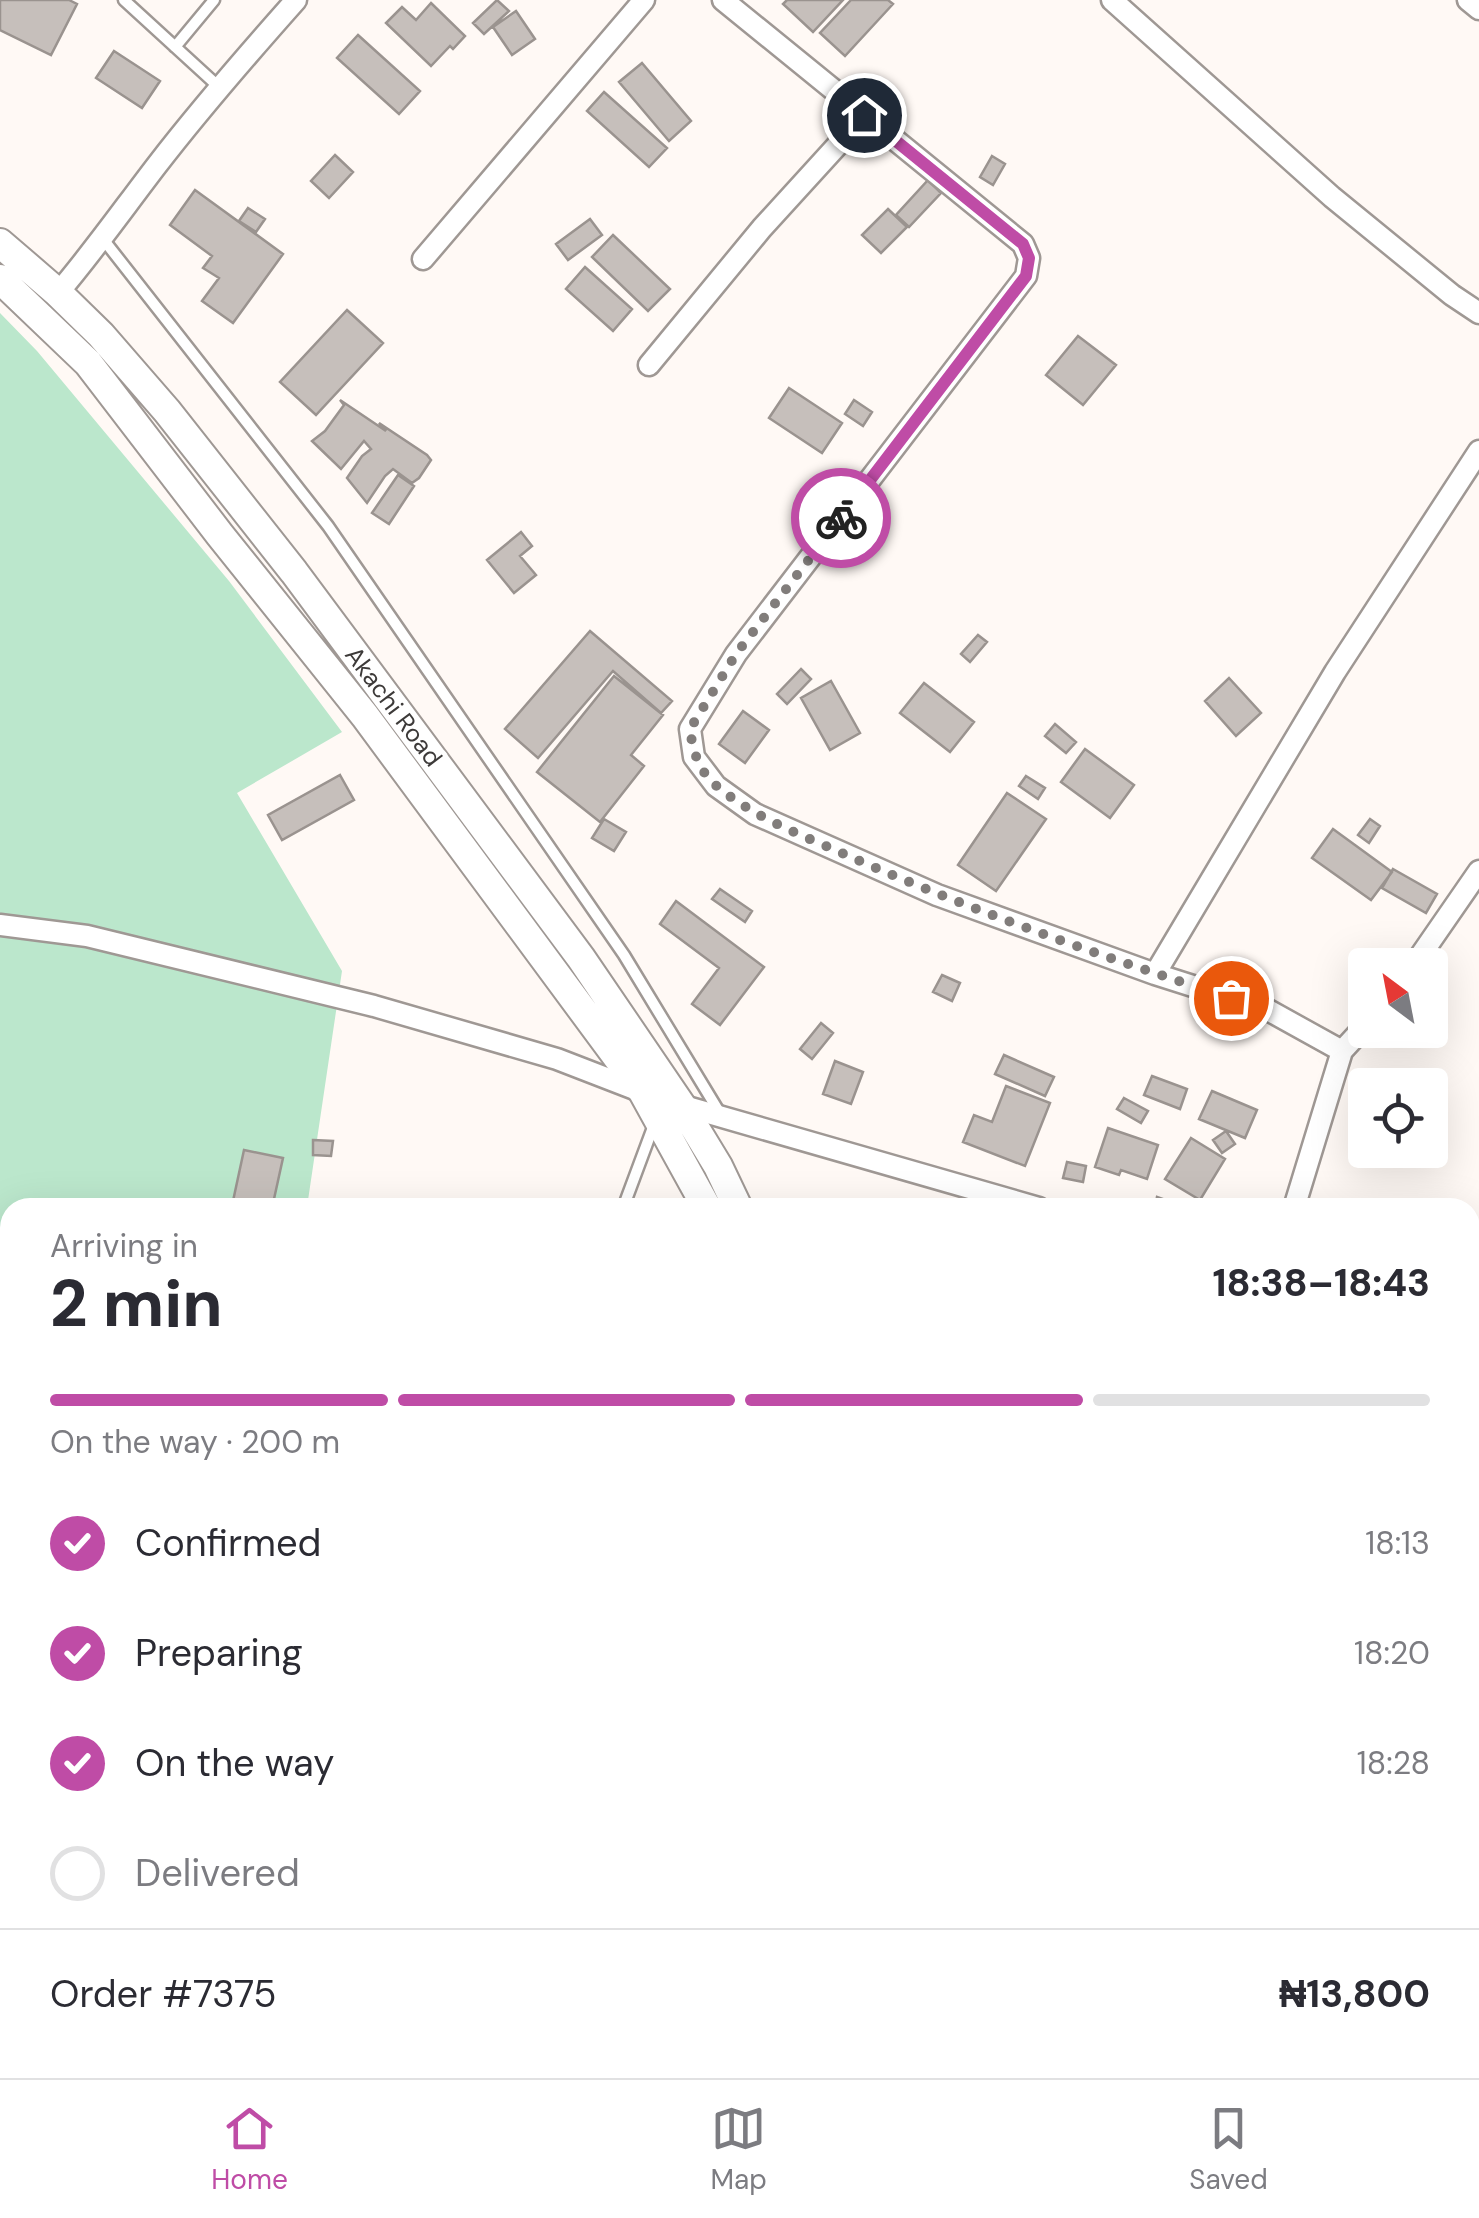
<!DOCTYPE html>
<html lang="en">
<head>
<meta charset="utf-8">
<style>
	:root { --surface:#fff; --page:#f7f7f7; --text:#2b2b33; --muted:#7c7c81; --line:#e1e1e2; --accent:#bf4ca6 }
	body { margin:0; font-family:"DM Sans",sans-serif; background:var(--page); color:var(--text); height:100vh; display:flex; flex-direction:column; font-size:38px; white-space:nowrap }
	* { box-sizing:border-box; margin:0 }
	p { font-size:32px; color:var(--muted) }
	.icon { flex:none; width:55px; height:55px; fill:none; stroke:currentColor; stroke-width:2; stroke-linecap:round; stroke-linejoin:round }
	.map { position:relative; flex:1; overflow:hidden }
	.side { position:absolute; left:0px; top:1198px; width:1480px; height:882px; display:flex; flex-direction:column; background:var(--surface); border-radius:30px 30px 0 0; box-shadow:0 10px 40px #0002 }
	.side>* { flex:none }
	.needle { width:65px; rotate:328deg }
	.buttons { position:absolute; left:1348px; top:948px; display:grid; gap:20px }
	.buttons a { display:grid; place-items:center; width:100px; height:100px; border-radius:10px; background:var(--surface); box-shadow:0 10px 40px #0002; font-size:50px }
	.pin { position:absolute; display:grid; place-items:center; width:85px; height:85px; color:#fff; margin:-42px; border:5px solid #fff; border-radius:50%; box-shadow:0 2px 10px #0007 }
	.courier { position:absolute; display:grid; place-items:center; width:100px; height:100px; margin:-50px; border:8px solid #bf4ca6; border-radius:50%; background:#fff; color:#222; box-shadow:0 2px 12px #0007 }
	.headline em { font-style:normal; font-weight:800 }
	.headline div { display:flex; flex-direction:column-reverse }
	.headline { display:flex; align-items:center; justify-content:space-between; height:170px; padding:0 50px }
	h1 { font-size:65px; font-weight:800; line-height:75px }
	.bar { display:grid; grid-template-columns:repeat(4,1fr); gap:15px 10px; align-content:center; height:120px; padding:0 50px }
	.bar i { height:12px; border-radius:8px; background:var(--line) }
	.bar .active { background:var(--accent) }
	.bar p { grid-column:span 4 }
	.line { display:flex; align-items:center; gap:25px; padding:0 50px; border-top:2px solid var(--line) }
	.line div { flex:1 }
	ol { padding:0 50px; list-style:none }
	li { display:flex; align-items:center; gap:30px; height:110px }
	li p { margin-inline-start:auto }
	li .icon { padding:10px; border-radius:50%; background:var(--accent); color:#fff; stroke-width:4 }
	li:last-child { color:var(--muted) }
	li i { width:55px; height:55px; border:5px solid var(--line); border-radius:50% }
	.tabs { display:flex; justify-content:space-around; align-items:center; height:140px; border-top:2px solid var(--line); background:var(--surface); font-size:28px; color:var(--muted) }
	.tabs a { display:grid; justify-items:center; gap:5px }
	.tabs .active { color:var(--accent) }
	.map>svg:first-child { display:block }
	.green { fill:#bbe7cc }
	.building { fill:#c6bfbb; stroke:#9a938f; stroke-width:2.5 }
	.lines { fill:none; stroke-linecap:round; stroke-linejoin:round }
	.lane-casing { stroke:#9f9894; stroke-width:15 }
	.street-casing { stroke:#9f9894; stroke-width:25 }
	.secondary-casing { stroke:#9f9894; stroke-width:32 }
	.highway-casing { stroke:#9f9894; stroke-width:42 }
	.lane { stroke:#fff; stroke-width:10 }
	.street { stroke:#fff; stroke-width:20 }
	.secondary { stroke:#fff; stroke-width:28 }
	.highway { stroke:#fff; stroke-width:38 }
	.done { stroke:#817d7b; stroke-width:10; stroke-dasharray:0 18 }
	.route { stroke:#bf4ca6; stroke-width:12 }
	.labels { text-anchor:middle; stroke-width:9; stroke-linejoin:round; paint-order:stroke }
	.street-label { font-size:25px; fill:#3d3a39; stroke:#fff }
</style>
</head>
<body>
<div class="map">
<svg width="1479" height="2078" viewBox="0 0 1479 2078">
	<rect width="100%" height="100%" fill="#fff9f5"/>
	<!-- green -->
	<path class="green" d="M0 313 37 351 229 581 342 732 237 793 342 971 307 1207 10 1208V1431L0 1428Z"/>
	<!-- building -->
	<path class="building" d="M0 0H69L77 4 51 55 0 30Z
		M497 0 509 11 484 34 473 23Z
		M787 0H843L813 32 783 4Z
		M851 0H888L893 4 845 56 820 33Z
		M431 3 465 36 453 49 450 46 431 66 386 23 402 7 416 20Z
		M516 11 535 39 512 55 493 27Z
		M358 35 420 91 399 114 337 58Z
		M114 51 160 81 142 108 96 78Z
		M642 63 691 121 669 141 619 82Z
		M604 92 667 148 649 167 587 111Z
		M335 155 353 172 329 198 311 181Z
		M992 156 1005 164 993 185 980 177Z
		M928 180 941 193 909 227 896 215Z
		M195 190 283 254 233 323 202 301 219 278 203 268 212 256 170 225Z
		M248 208 265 219 256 232 239 221Z
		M888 209 907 227 881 253 862 235Z
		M590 219 602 235 568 260 556 244Z
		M613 235 670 289 648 311 592 257Z
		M585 267 632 309 613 331 566 289Z
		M347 310 383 343 316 415 280 382Z
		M1078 336 1116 365 1083 405 1046 375Z
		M789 388 842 423 822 453 769 418Z
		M340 400 386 431 379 423 427 455 431 460 419 478 412 483 393 469 385 476 367 503 347 478 362 456 371 449 364 441 341 469 312 441 325 431 344 405Z
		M854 400 872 412 863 426 845 414Z
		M398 475 414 486 389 524 372 513Z
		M521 532 532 546 520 556 536 575 514 593 487 560Z
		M590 631 672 701 661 713 613 671 538 758 505 729Z
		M978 635 987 642 970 662 961 654Z
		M801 669 811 679 787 704 777 694Z
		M614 676 663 715 631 755 644 766 600 822 537 772Z
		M1229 678 1261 713 1236 736 1205 701Z
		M831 681 860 733 830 750 801 698Z
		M924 683 974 722 950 752 900 713Z
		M743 711 769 730 745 763 719 744Z
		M1055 724 1076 742 1066 753 1045 736Z
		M1085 749 1134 785 1110 818 1061 782Z
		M340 775 354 800 282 840 268 815Z
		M1026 776 1045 788 1038 799 1019 786Z
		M1007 793 1046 819 996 891 958 865Z
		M604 819 626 832 614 851 592 838Z
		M1370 819 1380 826 1369 843 1358 835Z
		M1333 829 1392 872 1371 900 1312 858Z
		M1393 869 1437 894 1426 913 1382 888Z
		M720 889 752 911 745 922 712 899Z
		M676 901 764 967 720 1025 692 1004 719 968 660 924Z
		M942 975 960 983 952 1001 933 992Z
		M821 1023 833 1033 812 1059 800 1049Z
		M1004 1055 1054 1077 1045 1096 995 1074Z
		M835 1061 863 1072 851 1104 823 1094Z
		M1152 1076 1187 1089 1180 1109 1144 1095Z
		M1006 1086 1050 1103 1025 1166 963 1142 974 1115 992 1122Z
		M1212 1091 1257 1110 1245 1138 1199 1119Z
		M1124 1098 1148 1111 1141 1123 1117 1109Z
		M1108 1128 1158 1145 1147 1179 1121 1170 1119 1175 1095 1167Z
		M1226 1131 1235 1144 1222 1153 1213 1140Z
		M1191 1138 1225 1159 1200 1200 1165 1179Z
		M313 1140 333 1141 331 1156 313 1155Z
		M244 1150 283 1158 272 1208 233 1201Z
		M1067 1162 1086 1166 1083 1182 1063 1178Z
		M1157 1197 1188 1208H1155Z
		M762 2070H808L805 2078H778L761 2072Z"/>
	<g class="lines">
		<defs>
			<path id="lane" d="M124 0 219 87
				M175 47 214 0
				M103 239 328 526 624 955 721 1115
				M623 1208 655 1122
				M1470 1901 1479 1887
				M1470 1960 1479 1945
				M875 2078 877 2070
				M906 2078 909 2070
				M964 2078 966 2070"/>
			<path id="street" d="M723 0 1023 244 1029 258 1026 276 736 654 690 729 694 757 716 786 755 814 937 895 1155 974 1268 1010 1342 1051
				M1112 0 1332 197 1452 295 1479 313
				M1468 0 1479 9
				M423 259 644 0
				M58 293C93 252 124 208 157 165 201 108 248 54 296 0
				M649 365 762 228 865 115
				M0 925 87 936 374 1006 557 1059 645 1093
				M1414 965 1479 871
				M1155 974 1335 672 1479 451
				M677 1104 1039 1208
				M1294 1208 1342 1051 1365 1026
				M1470 1349 1479 1352
				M0 2011H10"/>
			<path id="secondary" d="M0 243 58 293 101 335 167 411 294 572 581 958 681 1105 718 1166 738 1208
				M0 279 88 363 220 535 365 716 643 1092 707 1208"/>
			<path id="highway" d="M0 1720 10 1723
				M0 1757 10 1759
				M1217 2070 1246 2078
				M1395 2070 1427 2078"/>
		</defs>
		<!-- lane casing -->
		<use href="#lane" class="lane-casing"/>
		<!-- street casing -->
		<use href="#street" class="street-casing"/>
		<!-- secondary casing -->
		<use href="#secondary" class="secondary-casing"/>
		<!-- highway casing -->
		<use href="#highway" class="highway-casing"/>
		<!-- lane -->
		<use href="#lane" class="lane"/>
		<!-- street -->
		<use href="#street" class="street"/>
		<!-- secondary -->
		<use href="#secondary" class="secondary"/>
		<!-- highway -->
		<use href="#highway" class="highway"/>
	</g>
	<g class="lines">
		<!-- done -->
		<path class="done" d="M841 518 736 654 690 729C693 753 699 772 719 788 758 820 807 837 853 858 976 912 1103 957 1231 998"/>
		<!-- route -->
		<path class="route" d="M841 518 1026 276 1029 258 1023 244 864 115"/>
	</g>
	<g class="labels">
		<!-- street labels -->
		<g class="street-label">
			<text transform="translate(394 706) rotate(53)" y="9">Akachi Road</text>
		</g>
	</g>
</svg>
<div class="buttons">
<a><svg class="needle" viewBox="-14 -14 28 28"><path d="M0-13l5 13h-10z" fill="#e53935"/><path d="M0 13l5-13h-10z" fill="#7c7c81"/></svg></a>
<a><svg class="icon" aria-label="locate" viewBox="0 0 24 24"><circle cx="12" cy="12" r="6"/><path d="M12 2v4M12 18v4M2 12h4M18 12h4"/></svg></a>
</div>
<div class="pin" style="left:1231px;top:998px;background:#ea580c"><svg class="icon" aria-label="bag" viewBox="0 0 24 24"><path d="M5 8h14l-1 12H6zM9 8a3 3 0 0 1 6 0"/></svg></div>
<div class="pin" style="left:864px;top:115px;background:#1f2937"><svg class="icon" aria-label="home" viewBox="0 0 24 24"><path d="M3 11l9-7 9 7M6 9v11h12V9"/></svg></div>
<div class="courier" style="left:841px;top:518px"><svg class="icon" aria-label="bike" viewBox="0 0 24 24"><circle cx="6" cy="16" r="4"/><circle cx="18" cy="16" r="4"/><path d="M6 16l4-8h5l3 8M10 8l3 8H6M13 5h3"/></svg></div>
<section class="side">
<div class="headline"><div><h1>2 min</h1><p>Arriving in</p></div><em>18:38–18:43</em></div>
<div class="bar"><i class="active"></i><i class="active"></i><i class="active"></i><i></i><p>On the way · 200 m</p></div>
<ol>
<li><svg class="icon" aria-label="check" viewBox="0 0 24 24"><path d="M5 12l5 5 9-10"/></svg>Confirmed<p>18:13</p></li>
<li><svg class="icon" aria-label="check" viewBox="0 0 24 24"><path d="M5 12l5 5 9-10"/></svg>Preparing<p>18:20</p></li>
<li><svg class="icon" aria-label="check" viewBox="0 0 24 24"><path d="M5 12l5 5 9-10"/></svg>On the way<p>18:28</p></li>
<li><i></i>Delivered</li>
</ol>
<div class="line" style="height:130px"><div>Order #7375</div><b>₦13,800</b></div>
</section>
</div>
<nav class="tabs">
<a class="active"><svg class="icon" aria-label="home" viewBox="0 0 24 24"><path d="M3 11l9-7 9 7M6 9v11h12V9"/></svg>Home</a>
<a><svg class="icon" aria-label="map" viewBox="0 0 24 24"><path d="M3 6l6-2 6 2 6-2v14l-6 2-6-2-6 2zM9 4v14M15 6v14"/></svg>Map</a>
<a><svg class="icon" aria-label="saved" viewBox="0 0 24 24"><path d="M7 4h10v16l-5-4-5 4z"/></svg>Saved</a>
</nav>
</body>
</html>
